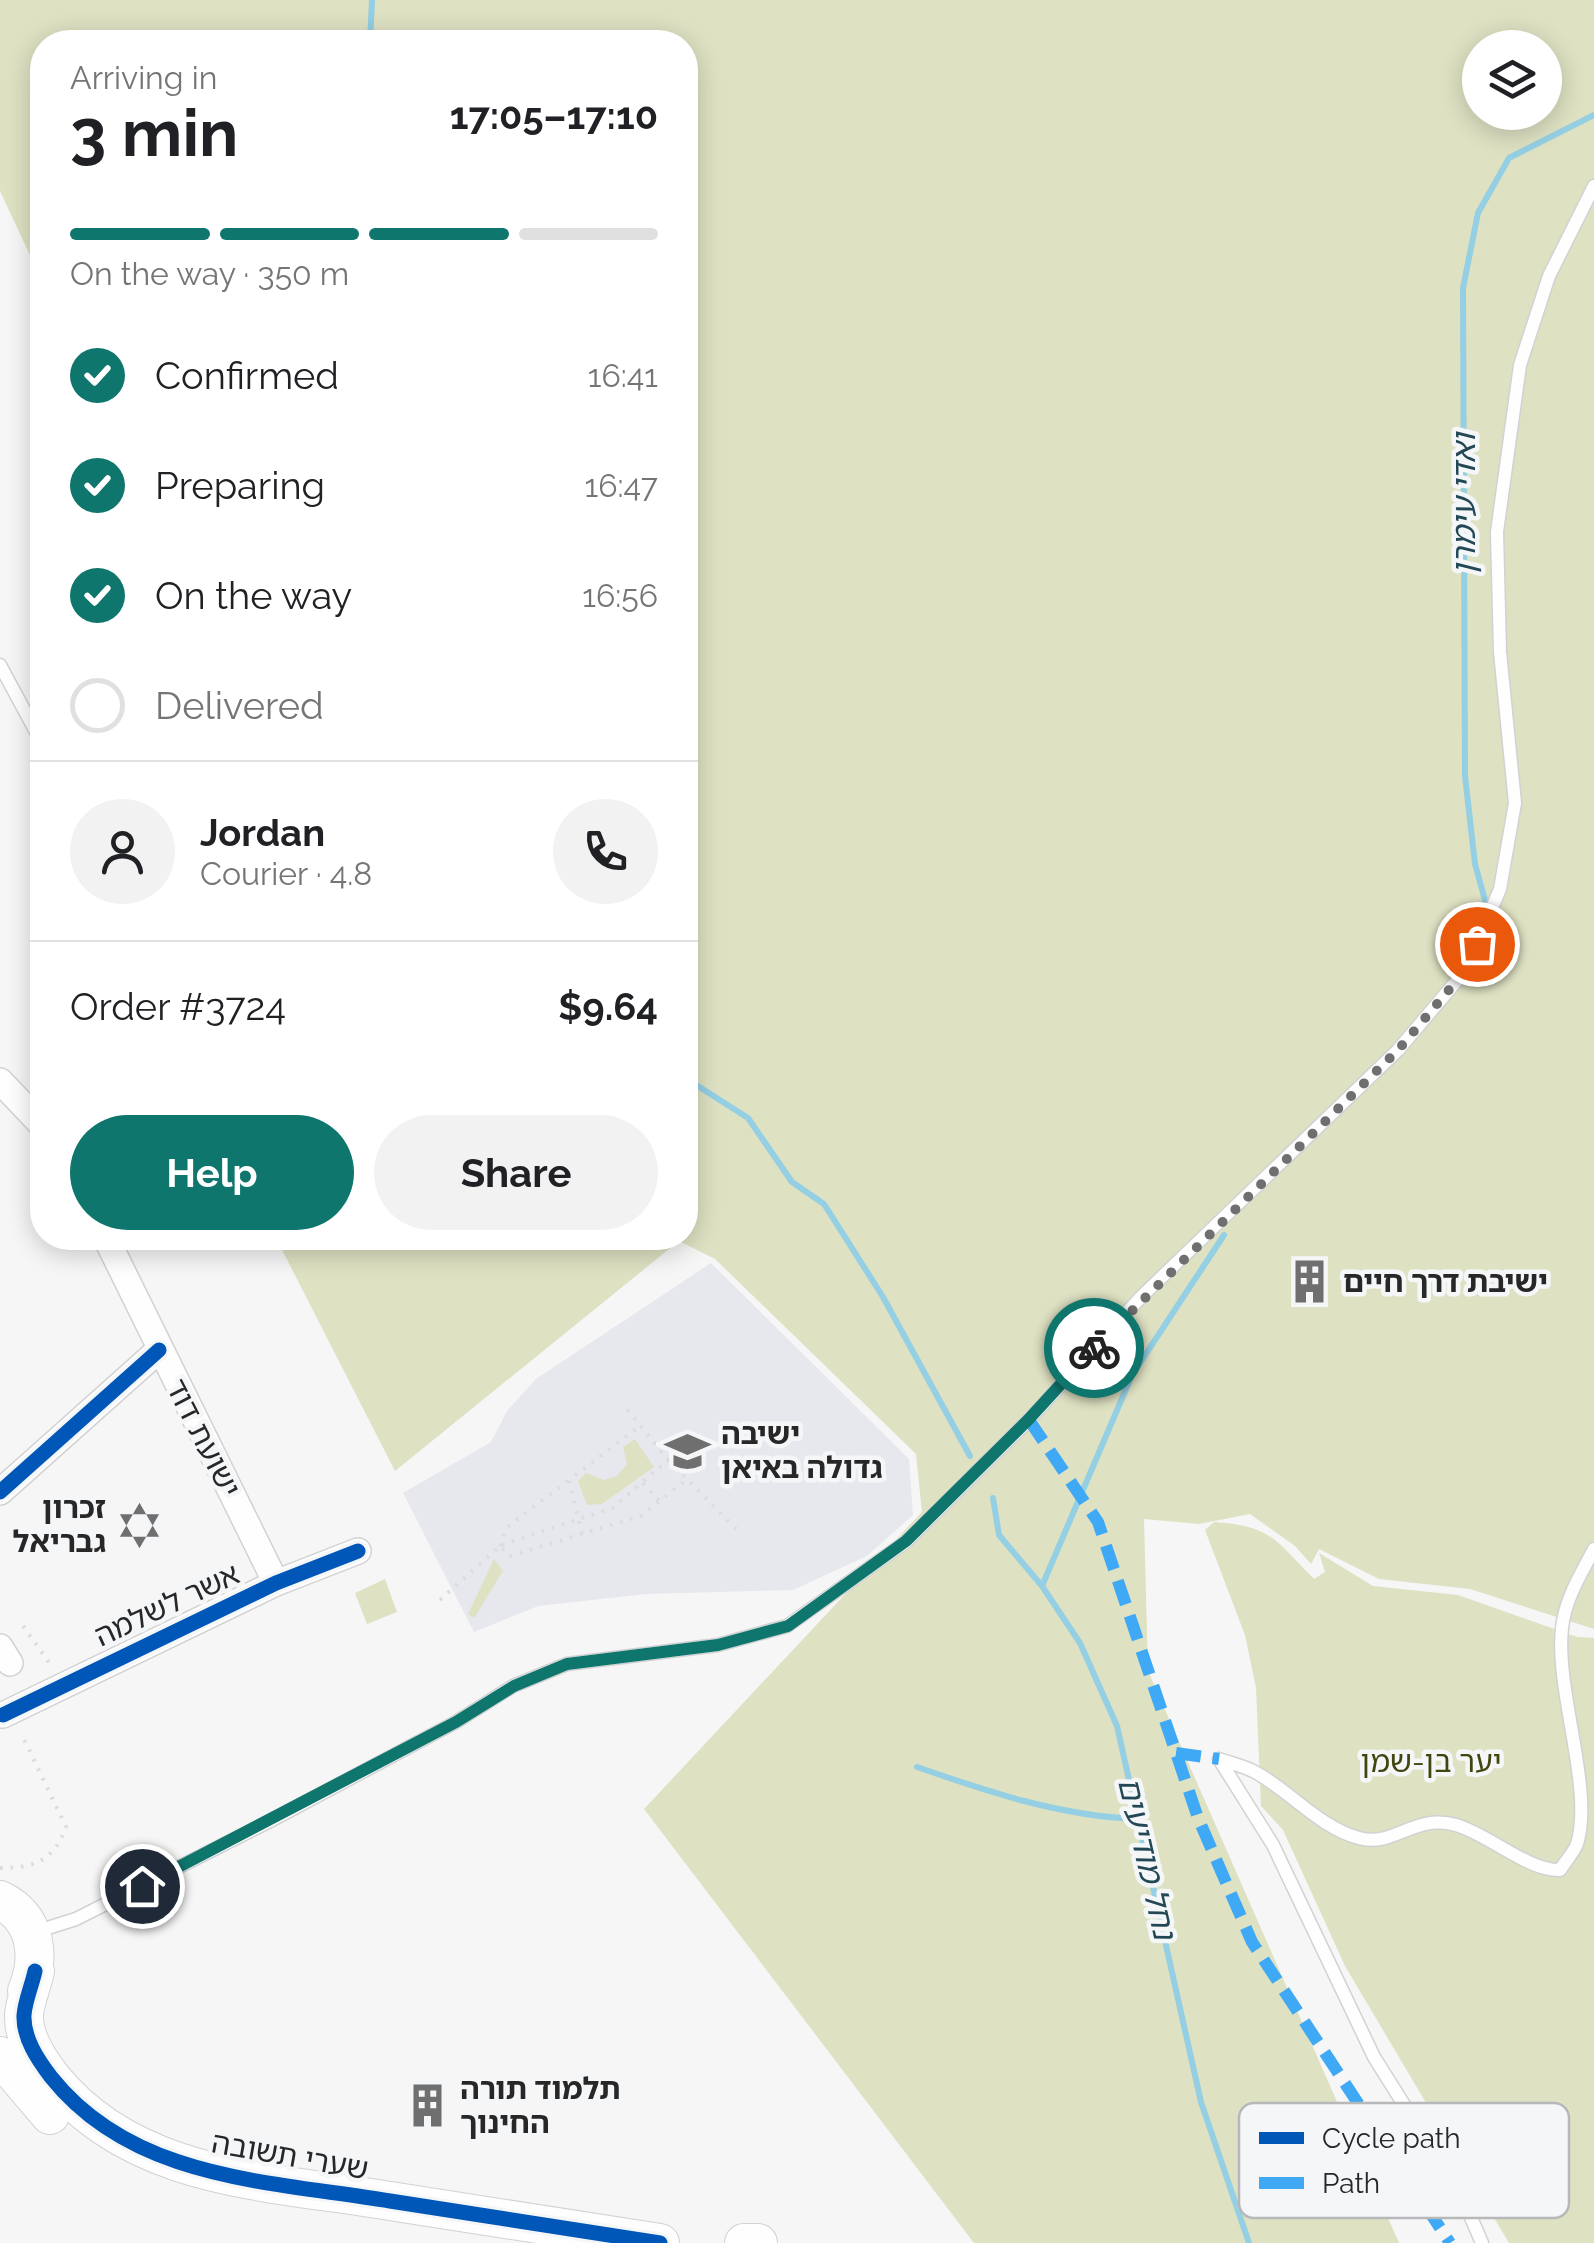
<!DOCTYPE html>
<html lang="en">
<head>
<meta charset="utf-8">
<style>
	:root { --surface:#fff; --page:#f2f2f2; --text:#202124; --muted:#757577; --line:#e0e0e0; --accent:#0f766e }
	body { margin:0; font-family:Raleway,"Noto Sans Hebrew",sans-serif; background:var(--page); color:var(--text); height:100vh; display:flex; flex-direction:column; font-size:38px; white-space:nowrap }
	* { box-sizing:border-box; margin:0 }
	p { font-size:32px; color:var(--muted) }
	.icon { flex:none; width:55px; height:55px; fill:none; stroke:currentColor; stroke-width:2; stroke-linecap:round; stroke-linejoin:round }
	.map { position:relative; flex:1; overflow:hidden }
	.sheet { position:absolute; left:30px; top:30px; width:668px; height:1220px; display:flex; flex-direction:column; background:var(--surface); border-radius:40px; box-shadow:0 5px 25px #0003 }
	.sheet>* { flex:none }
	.buttons { position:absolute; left:1462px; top:30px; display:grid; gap:20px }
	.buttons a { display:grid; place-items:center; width:100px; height:100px; border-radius:50%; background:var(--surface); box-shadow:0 5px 25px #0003; font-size:50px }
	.pin { position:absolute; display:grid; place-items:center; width:85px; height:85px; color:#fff; margin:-42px; border:5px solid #fff; border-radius:50%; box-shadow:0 2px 10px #0007 }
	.courier { position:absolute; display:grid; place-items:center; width:100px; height:100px; margin:-50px; border:8px solid #0f766e; border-radius:50%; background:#fff; color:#222; box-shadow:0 2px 12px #0007 }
	.headline em { font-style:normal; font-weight:700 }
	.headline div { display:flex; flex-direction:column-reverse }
	.headline { display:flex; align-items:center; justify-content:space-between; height:170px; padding:0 40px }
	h1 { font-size:65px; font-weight:700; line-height:75px }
	.bar { display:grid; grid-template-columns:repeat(4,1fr); gap:15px 10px; align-content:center; height:120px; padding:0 40px }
	.bar i { height:12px; border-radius:8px; background:var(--line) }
	.bar .active { background:var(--accent) }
	.bar p { grid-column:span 4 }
	.line { display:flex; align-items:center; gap:25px; padding:0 40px; border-top:2px solid var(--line) }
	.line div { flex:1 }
	.round { display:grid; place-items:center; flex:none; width:105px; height:105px; border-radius:52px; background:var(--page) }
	ol { padding:0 40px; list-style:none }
	li { display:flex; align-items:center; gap:30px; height:110px }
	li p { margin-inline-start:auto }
	li .icon { padding:10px; border-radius:50%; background:var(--accent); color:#fff; stroke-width:4 }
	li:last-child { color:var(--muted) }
	li i { width:55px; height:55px; border:5px solid var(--line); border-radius:50% }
	.cta { display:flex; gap:20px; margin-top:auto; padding:20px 40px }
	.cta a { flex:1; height:115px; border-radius:60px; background:var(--accent); color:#fff; font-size:40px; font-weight:700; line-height:115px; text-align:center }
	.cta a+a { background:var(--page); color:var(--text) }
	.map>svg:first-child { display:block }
	.built { fill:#e7e8ed }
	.green { fill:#dee1c2; fill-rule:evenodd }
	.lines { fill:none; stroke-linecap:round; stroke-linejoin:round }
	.stream { stroke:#94cfe3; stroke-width:6 }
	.lane-casing { stroke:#d2d2d3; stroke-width:15 }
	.street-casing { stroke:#d2d2d3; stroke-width:28 }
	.secondary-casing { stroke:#d2d2d3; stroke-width:40 }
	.path { stroke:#dcdcde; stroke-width:4; stroke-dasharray:2.5 8; stroke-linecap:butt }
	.lane { stroke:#fefefe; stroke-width:12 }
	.street { stroke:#fefefe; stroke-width:25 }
	.secondary { stroke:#fefefe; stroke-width:38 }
	.quiet { stroke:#3fa9f5; stroke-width:12; stroke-dasharray:25 12; stroke-linecap:butt }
	.cycleway-casing { stroke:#f5f6f8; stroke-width:21 }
	.cycleway { stroke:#0057b8; stroke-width:15 }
	.done { stroke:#6f6f70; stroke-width:10; stroke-dasharray:0 18 }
	.route { stroke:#0f766e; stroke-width:12 }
	.labels { text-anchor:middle; stroke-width:9; stroke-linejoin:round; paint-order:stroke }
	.poi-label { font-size:30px; font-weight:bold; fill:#272728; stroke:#f5f6f8; text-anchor:start }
	.street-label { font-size:30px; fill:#272728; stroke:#f5f6f8 }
	.park-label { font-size:30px; fill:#434510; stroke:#f5f6f8 }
	.water-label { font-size:32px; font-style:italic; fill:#224855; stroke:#f5f6f8 }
	.key { fill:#f5f6f8; stroke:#b7b8ba; stroke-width:2.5 }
	.key-label { font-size:28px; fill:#272728 }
</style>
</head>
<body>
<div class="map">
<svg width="1594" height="2243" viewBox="0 0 1594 2243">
	<rect width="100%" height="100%" fill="#f6f6f7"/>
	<!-- built -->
	<path class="built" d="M711 1263 909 1459 913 1515 867 1556 793 1590 646 1594 538 1606 474 1632 403 1493 491 1442 507 1411 536 1379Z"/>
	<!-- green -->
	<path class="green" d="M0 0H1594V1629L1470 1589 1379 1579 1319 1549 1311 1564 1295 1546 1250 1514 1199 1524 1144 1519 1148 1671 1399 2243H974L644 1809 922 1512 916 1454 715 1259 679 1241 395 1471 276 1238H685V42H42V281L0 191ZM1480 48H1545V112H1480Z
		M635 1439 654 1467 602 1504 587 1505 578 1481 586 1473 604 1480 617 1476 627 1464 623 1447Z
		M1214 1522C1273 1526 1276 1541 1314 1579L1325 1572 1319 1553 1373 1586 1458 1595 1577 1637 1594 1638V2243H1509L1345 1966 1283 1830 1261 1806 1256 1688 1245 1635 1205 1530Z
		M494 1559 503 1571 474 1618 468 1614Z
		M385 1579 397 1612 367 1624 355 1593Z"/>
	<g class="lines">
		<!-- stream -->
		<path class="stream" d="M370 42 372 0
			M1499 951 1475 864 1465 776 1463 288 1478 213 1509 158 1594 115
			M685 1019 691 1052 685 1062
			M685 1070 690 1081 748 1118 792 1182 824 1204 883 1297 970 1456
			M993 1498 999 1535 1042 1586 1080 1643 1117 1726 1201 2102 1249 2243
			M1042 1586 1132 1375 1224 1235
			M917 1767C989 1792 1060 1816 1137 1819"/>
		<defs>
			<path id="lane" d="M0 665 42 743
				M1219 1759C1230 1763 1244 1766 1255 1772 1290 1791 1320 1828 1359 1838 1394 1848 1414 1813 1456 1825 1490 1835 1528 1871 1560 1870 1565 1862 1574 1852 1577 1844 1594 1789 1555 1691 1562 1628 1565 1599 1581 1574 1594 1549
				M1219 1759 1273 1845 1374 2057 1463 2199 1482 2243
				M35 1932 76 1919 272 1820 456 1722 513 1686 567 1664 718 1645 787 1626 907 1541 1029 1420 1141 1297 1398 1050 1465 971 1500 889 1515 803 1500 652 1497 532 1520 365 1549 276 1594 186"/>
			<path id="street" d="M0 1081 42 1125
				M106 1238 276 1583
				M0 1492 159 1350
				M0 1647 10 1663
				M3 1715 276 1583 358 1551"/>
			<path id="secondary" d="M0 1900C37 1918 41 1957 27 1991
				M35 1971C32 1985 25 2001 24 2015 23 2038 38 2060 51 2077 133 2180 269 2181 390 2201 480 2215 570 2229 660 2243
				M0 2056 50 2115
				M744 2243H758"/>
		</defs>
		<!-- lane casing -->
		<use href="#lane" class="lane-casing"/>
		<!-- street casing -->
		<use href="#street" class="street-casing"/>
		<!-- secondary casing -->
		<use href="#secondary" class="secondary-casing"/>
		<!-- path -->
		<path class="path" d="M668 1460 738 1531
			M643 1483 659 1501
			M582 1534 569 1480 640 1426
			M502 1545 612 1508 668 1460 627 1409
			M500 1546 507 1527 569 1480
			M440 1600 500 1546 510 1556 641 1516 686 1480
			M23 1626 53 1668
			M0 1868C34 1868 54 1861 66 1827L21 1733"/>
		<!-- lane -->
		<use href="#lane" class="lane"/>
		<!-- street -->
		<use href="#street" class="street"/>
		<!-- secondary -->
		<use href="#secondary" class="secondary"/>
		<!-- quiet -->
		<path class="quiet" d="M1029 1420 1098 1522 1198 1818 1252 1942 1450 2243
			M1176 1753 1219 1759"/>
		<defs>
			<path id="cycleway" d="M0 1492 159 1350
				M3 1715 276 1583 358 1551
				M35 1971C32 1985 25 2001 24 2015 23 2038 38 2060 51 2077 133 2180 269 2181 390 2201 480 2215 570 2229 660 2243"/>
		</defs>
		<!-- cycleway casing -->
		<use href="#cycleway" class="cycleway-casing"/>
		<!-- cycleway -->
		<use href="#cycleway" class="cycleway"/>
	</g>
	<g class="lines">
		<!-- done -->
		<path class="done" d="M1094 1348 1398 1050 1465 971 1477 944"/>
		<!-- route -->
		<path class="route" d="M142 1886 456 1722 514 1686 567 1664 718 1645 788 1626 906 1541 1028 1420 1094 1348"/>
	</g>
	<!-- icons -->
	<defs>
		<symbol id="building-bare" viewBox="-9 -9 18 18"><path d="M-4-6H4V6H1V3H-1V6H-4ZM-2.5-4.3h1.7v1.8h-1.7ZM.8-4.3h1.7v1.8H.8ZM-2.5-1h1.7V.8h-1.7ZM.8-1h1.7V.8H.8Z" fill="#6f6f70" stroke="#f5f6f8" stroke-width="2.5" paint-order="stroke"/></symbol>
		<symbol id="university-bare" viewBox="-9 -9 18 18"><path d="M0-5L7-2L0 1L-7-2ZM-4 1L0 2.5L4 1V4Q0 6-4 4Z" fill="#6f6f70" stroke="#f5f6f8" stroke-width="2.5" paint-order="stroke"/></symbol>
		<symbol id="synagogue-bare" viewBox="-9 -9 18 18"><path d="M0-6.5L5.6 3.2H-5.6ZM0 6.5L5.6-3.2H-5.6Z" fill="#6f6f70" stroke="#f5f6f8" stroke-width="2.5" paint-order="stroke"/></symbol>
	</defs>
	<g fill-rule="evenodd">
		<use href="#building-bare" x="1278" y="1250" width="63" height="63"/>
		<use href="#university-bare" x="656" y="1420" width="63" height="63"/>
		<use href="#synagogue-bare" x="108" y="1494" width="63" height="63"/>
		<use href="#building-bare" x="396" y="2074" width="63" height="63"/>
	</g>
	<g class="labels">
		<!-- poi labels -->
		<g class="poi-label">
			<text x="1343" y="1292">ישיבת דרך חיים</text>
			<text x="721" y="1444">ישיבה<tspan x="721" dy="34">גדולה באיאן</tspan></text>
			<text x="106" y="1518" text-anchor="end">זכרון<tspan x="106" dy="34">גבריאל</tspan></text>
			<text x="460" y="2099">תלמוד תורה<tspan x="460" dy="34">החינוך</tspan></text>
		</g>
		<!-- street labels -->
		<g class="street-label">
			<text transform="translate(203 1438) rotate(63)" y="10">ישועת דוד</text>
			<text transform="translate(167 1605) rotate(-25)" y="10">אשר לשלמה</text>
			<text transform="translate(290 2156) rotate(10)" y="10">שערי תשובה</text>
		</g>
		<!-- park labels -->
		<g class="park-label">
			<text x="1431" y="1772">יער בן-שמן</text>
		</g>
		<!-- water labels -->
		<g class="water-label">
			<text transform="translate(1464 504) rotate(-90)" y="11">ואדי עימרן</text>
			<text transform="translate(1147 1858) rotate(77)" y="11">נחל מודיעים</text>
		</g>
	</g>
	<!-- legend -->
	<rect x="1239" y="2103" width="330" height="115" rx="15" class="key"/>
	<rect x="1259" y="2132" width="45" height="12" fill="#0057b8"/>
	<rect x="1259" y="2177" width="45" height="12" fill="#3fa9f5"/>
	<g class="key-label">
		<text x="1322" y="2148">Cycle path</text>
		<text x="1322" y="2193">Path</text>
	</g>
</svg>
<div class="buttons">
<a><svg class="icon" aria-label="layers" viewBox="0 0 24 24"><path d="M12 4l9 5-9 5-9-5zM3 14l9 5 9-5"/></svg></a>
</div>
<div class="pin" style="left:1477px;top:944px;background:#ea580c"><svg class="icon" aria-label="bag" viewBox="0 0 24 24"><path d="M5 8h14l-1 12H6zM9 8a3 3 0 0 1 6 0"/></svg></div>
<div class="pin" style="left:142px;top:1886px;background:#1f2937"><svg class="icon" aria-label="home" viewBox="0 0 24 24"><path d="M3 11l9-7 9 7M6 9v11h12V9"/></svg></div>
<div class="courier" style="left:1094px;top:1348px"><svg class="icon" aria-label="bike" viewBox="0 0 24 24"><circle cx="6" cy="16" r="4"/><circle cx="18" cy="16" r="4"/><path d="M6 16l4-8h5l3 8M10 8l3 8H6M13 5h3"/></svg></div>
<section class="sheet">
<div class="headline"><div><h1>3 min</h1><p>Arriving in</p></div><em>17:05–17:10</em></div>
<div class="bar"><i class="active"></i><i class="active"></i><i class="active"></i><i></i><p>On the way · 350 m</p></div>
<ol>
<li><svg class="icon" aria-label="check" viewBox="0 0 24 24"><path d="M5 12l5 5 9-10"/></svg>Confirmed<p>16:41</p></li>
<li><svg class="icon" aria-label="check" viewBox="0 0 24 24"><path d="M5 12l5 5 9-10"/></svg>Preparing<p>16:47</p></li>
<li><svg class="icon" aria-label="check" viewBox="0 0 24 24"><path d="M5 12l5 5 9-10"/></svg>On the way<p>16:56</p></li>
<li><i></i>Delivered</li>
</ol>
<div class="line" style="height:180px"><a class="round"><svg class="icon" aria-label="person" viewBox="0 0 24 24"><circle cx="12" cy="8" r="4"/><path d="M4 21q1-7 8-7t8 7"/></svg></a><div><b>Jordan</b><p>Courier · 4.8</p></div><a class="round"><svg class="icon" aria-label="phone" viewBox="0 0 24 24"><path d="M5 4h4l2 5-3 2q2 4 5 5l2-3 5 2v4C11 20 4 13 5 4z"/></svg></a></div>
<div class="line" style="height:130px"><div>Order #3724</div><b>$9.64</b></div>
<div class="cta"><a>Help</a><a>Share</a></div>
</section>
</div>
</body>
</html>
